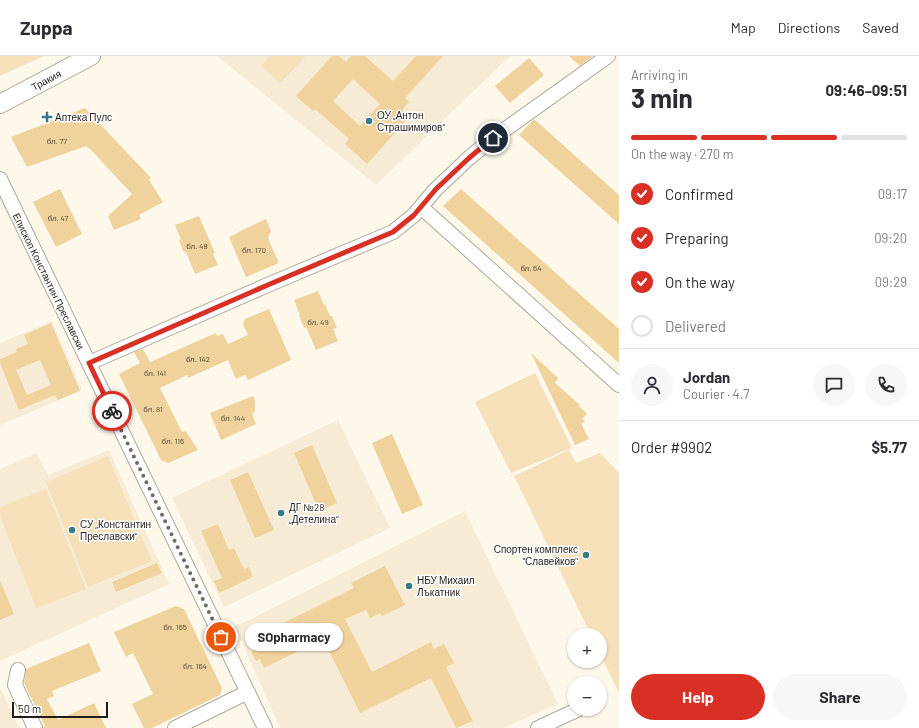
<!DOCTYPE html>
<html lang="en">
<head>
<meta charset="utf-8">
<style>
	:root { --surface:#fff; --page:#f7f7f7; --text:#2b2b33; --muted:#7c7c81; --line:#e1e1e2; --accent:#d93025 }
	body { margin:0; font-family:Barlow,sans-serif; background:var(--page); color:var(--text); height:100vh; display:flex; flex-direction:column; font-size:15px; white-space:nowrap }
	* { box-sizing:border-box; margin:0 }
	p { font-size:13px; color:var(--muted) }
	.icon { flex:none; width:22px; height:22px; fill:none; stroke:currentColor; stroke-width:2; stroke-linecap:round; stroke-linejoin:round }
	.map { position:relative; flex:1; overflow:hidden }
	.panel { display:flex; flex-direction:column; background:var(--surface); width:300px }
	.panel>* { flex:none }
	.tools { position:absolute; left:567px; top:572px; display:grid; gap:8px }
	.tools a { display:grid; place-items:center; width:40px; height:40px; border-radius:50%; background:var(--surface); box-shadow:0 1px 3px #0004; font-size:20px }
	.scale { position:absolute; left:12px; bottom:10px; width:96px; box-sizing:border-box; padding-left:4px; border:2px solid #211e19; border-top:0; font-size:11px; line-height:14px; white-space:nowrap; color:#211e19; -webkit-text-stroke:3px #fff; paint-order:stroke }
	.pin { position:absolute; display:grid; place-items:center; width:34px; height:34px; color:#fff; margin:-17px; border:2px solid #fff; border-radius:50%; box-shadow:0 1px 4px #0007 }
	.courier { position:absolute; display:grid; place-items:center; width:40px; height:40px; margin:-20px; border:3px solid #d93025; border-radius:50%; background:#fff; color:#222; box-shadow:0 1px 5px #0007 }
	.bubble { position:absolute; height:28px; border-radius:14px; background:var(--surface); box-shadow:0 1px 3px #0004; font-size:13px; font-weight:700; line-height:28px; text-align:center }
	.summary em { font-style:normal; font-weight:700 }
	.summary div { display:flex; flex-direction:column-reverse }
	.summary { display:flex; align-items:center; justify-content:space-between; height:68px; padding:0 12px }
	h1 { font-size:26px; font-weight:700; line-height:30px }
	.bar { display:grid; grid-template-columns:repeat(4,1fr); gap:6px 4px; align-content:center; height:48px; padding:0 12px }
	.bar i { height:5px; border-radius:3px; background:var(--line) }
	.bar .selected { background:var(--accent) }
	.bar p { grid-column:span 4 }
	.line { display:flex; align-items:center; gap:10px; padding:0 12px; border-top:1px solid var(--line) }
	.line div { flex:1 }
	.round { display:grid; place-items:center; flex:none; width:42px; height:42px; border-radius:21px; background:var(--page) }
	ol { padding:0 12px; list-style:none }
	li { display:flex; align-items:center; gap:12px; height:44px }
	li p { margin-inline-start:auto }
	li .icon { padding:4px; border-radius:50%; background:var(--accent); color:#fff; stroke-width:4 }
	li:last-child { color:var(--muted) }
	li i { width:22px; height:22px; border:2px solid var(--line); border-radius:50% }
	.action { display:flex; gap:8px; margin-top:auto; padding:8px 12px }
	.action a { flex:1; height:46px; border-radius:24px; background:var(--accent); color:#fff; font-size:16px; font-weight:700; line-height:46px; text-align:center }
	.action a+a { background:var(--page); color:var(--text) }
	header { display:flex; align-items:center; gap:24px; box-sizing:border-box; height:56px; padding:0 20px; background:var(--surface); border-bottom:1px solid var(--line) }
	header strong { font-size:19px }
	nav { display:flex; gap:22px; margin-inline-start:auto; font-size:14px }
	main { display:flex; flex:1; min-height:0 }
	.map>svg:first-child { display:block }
	.built { fill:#f7ebd6 }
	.green { fill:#f5e0b9 }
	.building { fill:#efd29c; fill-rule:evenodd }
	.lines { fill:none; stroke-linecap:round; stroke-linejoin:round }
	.minor-casing { stroke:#aea799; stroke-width:16 }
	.major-casing { stroke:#aea799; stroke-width:20 }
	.minor { stroke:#fff; stroke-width:14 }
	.major { stroke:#fff; stroke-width:18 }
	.done { stroke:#6e6a62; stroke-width:4; stroke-dasharray:0 7.2 }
	.route { stroke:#d93025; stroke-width:5 }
	.poi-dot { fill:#357b87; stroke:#fff; stroke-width:1.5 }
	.labels { text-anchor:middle; stroke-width:3; stroke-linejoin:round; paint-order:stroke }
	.number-label { font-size:8px; fill:#544b3a }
	.street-label { font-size:10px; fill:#211e19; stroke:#fff }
	.poi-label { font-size:10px; fill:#211e19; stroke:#fff; text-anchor:start }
</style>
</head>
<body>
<header>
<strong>Zuppa</strong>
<nav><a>Map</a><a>Directions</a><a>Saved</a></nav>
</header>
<main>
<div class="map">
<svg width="619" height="672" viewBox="0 0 619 672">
	<rect width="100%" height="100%" fill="#fef8eb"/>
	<!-- built -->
	<path class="built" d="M217 0H510L376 129Z
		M52 265 82 334 0 369V287Z
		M338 364 390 472 224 551 172 442Z
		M109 394 169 528 0 605V413L37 397 48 419Z
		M465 455 558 648 503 672H280L235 571Z
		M0 631 19 672H0Z"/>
	<!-- green -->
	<path class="green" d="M0 0H44L0 20Z
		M270 0H306L280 27 261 10Z
		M535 317 572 392 511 417 475 346Z
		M569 394 576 407 600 397 619 417V637L600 598V579H591L514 420Z
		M108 400 152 505 88 531 46 426Z
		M46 433 86 533 36 552 0 460V451Z"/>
	<!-- building -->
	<path class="building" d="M332 0H339L346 6 351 0H365L393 25 416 0H443L405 42 409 46 402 54 410 60 367 108 345 88 349 83 315 53 313 55 296 40ZM353 23 380 48 360 70 333 45Z
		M569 0H593L580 10Z
		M529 2 544 19 510 47 495 30Z
		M85 52 151 122 149 124 163 146 139 159 141 163 114 174 108 160 132 138 91 94 86 90 27 111 11 81Z
		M534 63 619 139V168L519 79Z
		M60 133 82 178 56 191 33 146Z
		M461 133 619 273V307L443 150Z
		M199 160 215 197 213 198 218 209 195 218 186 196 184 197 179 184 181 183 175 169Z
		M266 163 271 175 268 182 279 207 246 221 229 181 238 177V176Z
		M318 235 324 249 325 248 330 260H332L337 272 333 273 338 285 316 294 306 271 304 272 299 259H300L294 244Z
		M269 253 291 304 248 324 245 319 236 323 228 304 188 322 187 319 160 332 182 376 186 375 198 394 168 407 161 404 119 318 140 307 134 296 143 293 150 306 216 277 217 280 223 278 228 288 248 279 243 268 245 263Z
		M51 267 80 335 58 344 55 339 19 354 0 307V303L17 296 16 293 28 288 24 279ZM40 304 51 329 27 339 16 314Z
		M531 297 558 322 555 327 580 349 579 350 587 358 582 363 585 365 581 368 589 383 575 389Z
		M253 340 255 345V356L252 358 256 368 221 384 210 357Z
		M392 378 423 449 402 458 372 387Z
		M312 389 337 447 319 455 294 397Z
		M248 416 274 474 255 482 230 424Z
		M218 468 229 494 234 492 244 513 249 511 253 521 219 537 214 525 222 522 201 475Z
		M157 507 162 517 116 536 112 526Z
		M385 510 405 549 382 560 380 557 370 562 366 554 345 563 372 616 431 586 434 593 444 588 454 607 446 611 473 665 456 672 431 622 360 657 323 583 264 612 260 603 256 605 251 596 262 590 257 580 354 532 351 527Z
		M0 525 14 558 0 564Z
		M176 550 184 553 222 632 220 639 152 672H144L132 648 153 638 133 597 126 601 114 576Z
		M89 587 101 615 52 635 54 640 47 643 58 664 94 647 106 672H43L45 670 24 627 26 613Z"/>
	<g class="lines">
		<defs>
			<path id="minor" d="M0 123 265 672
				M421 151 619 329
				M89 307 270 228 393 176 414 159 436 133 469 102 493 82 608 0
				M18 614 15 629 35 672
				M175 672 248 636
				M538 672 579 653"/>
			<path id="major" d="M0 48 91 0"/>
		</defs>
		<!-- minor casing -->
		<use href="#minor" class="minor-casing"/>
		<!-- major casing -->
		<use href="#major" class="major-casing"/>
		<!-- minor -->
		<use href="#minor" class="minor"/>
		<!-- major -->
		<use href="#major" class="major"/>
	</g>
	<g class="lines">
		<!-- done -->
		<path class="done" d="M112 355 221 581"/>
		<!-- route -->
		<path class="route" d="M112 355 89 307 270 228 393 176 414 159 436 133 469 102 493 82"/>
	</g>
	<!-- markers -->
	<g class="poi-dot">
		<path d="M45 55h4v4h4v4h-4v4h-4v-4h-4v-4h4z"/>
		<circle cx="369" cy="65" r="4"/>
		<circle cx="281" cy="457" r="4"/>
		<circle cx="72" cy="474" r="4"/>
		<circle cx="586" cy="499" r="4"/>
		<circle cx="409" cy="530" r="4"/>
	</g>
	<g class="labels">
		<!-- number labels -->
		<g class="number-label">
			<text x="57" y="88">бл. 77</text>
			<text x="58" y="165">бл. 47</text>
			<text x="197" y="193">бл. 48</text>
			<text x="254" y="197">бл. 170</text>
			<text x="531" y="215">бл. 64</text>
			<text x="318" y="269">бл. 49</text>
			<text x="198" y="306">бл. 142</text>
			<text x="155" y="320">бл. 141</text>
			<text x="153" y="356">бл. 81</text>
			<text x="233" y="365">бл. 144</text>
			<text x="173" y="388">бл. 116</text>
			<text x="175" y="574">бл. 165</text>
			<text x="195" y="613">бл. 164</text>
		</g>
		<!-- street labels -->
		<g class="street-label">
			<text transform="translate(46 24) rotate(-28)" y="4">Тракия</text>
			<text transform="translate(49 225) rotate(64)" y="4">Епископ Константин Преславски</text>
		</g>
		<!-- poi labels -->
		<g class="poi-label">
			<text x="377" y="63">ОУ „Антон<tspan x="377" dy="12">Страшимиров“</tspan></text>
			<text x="55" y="65">Аптека Пулс</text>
			<text x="289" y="455">ДГ №28<tspan x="289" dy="12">„Детелина“</tspan></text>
			<text x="80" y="472">СУ „Константин<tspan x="80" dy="12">Преславски“</tspan></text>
			<text x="578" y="497" text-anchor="end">Спортен комплекс<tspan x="578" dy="12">"Славейков"</tspan></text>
			<text x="417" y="528">НБУ Михаил<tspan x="417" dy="12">Лъкатник</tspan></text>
		</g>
	</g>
</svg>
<div class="tools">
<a>+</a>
<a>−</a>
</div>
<div class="scale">50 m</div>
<div class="pin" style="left:221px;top:581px;background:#ea580c"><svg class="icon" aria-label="bag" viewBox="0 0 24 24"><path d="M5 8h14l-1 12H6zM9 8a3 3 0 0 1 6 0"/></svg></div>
<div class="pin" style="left:493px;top:82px;background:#1f2937"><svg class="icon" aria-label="home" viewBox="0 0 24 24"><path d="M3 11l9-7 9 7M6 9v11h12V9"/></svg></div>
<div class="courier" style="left:112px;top:355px"><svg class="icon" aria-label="bike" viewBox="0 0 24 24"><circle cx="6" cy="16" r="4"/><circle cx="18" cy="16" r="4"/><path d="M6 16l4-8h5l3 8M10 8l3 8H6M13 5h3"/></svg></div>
<div class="bubble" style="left:245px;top:567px;width:98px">SOpharmacy</div>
</div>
<section class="panel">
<div class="summary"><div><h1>3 min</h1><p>Arriving in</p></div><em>09:46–09:51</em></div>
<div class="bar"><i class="selected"></i><i class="selected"></i><i class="selected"></i><i></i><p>On the way · 270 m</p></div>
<ol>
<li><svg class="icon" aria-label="check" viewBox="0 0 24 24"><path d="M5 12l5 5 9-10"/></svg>Confirmed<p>09:17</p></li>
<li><svg class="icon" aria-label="check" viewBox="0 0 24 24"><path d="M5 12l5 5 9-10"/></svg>Preparing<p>09:20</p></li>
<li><svg class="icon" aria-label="check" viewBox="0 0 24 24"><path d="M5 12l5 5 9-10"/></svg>On the way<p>09:29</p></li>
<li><i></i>Delivered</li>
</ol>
<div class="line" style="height:72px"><a class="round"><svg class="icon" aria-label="person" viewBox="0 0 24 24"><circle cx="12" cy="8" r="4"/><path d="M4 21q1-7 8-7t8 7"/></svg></a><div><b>Jordan</b><p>Courier · 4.7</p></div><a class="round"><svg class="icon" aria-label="chat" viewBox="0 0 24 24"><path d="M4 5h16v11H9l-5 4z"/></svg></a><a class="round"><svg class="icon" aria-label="phone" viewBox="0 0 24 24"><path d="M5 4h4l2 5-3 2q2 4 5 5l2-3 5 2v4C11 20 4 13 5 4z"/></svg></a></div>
<div class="line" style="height:52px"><div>Order #9902</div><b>$5.77</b></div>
<div class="action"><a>Help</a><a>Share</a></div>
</section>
</main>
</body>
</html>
